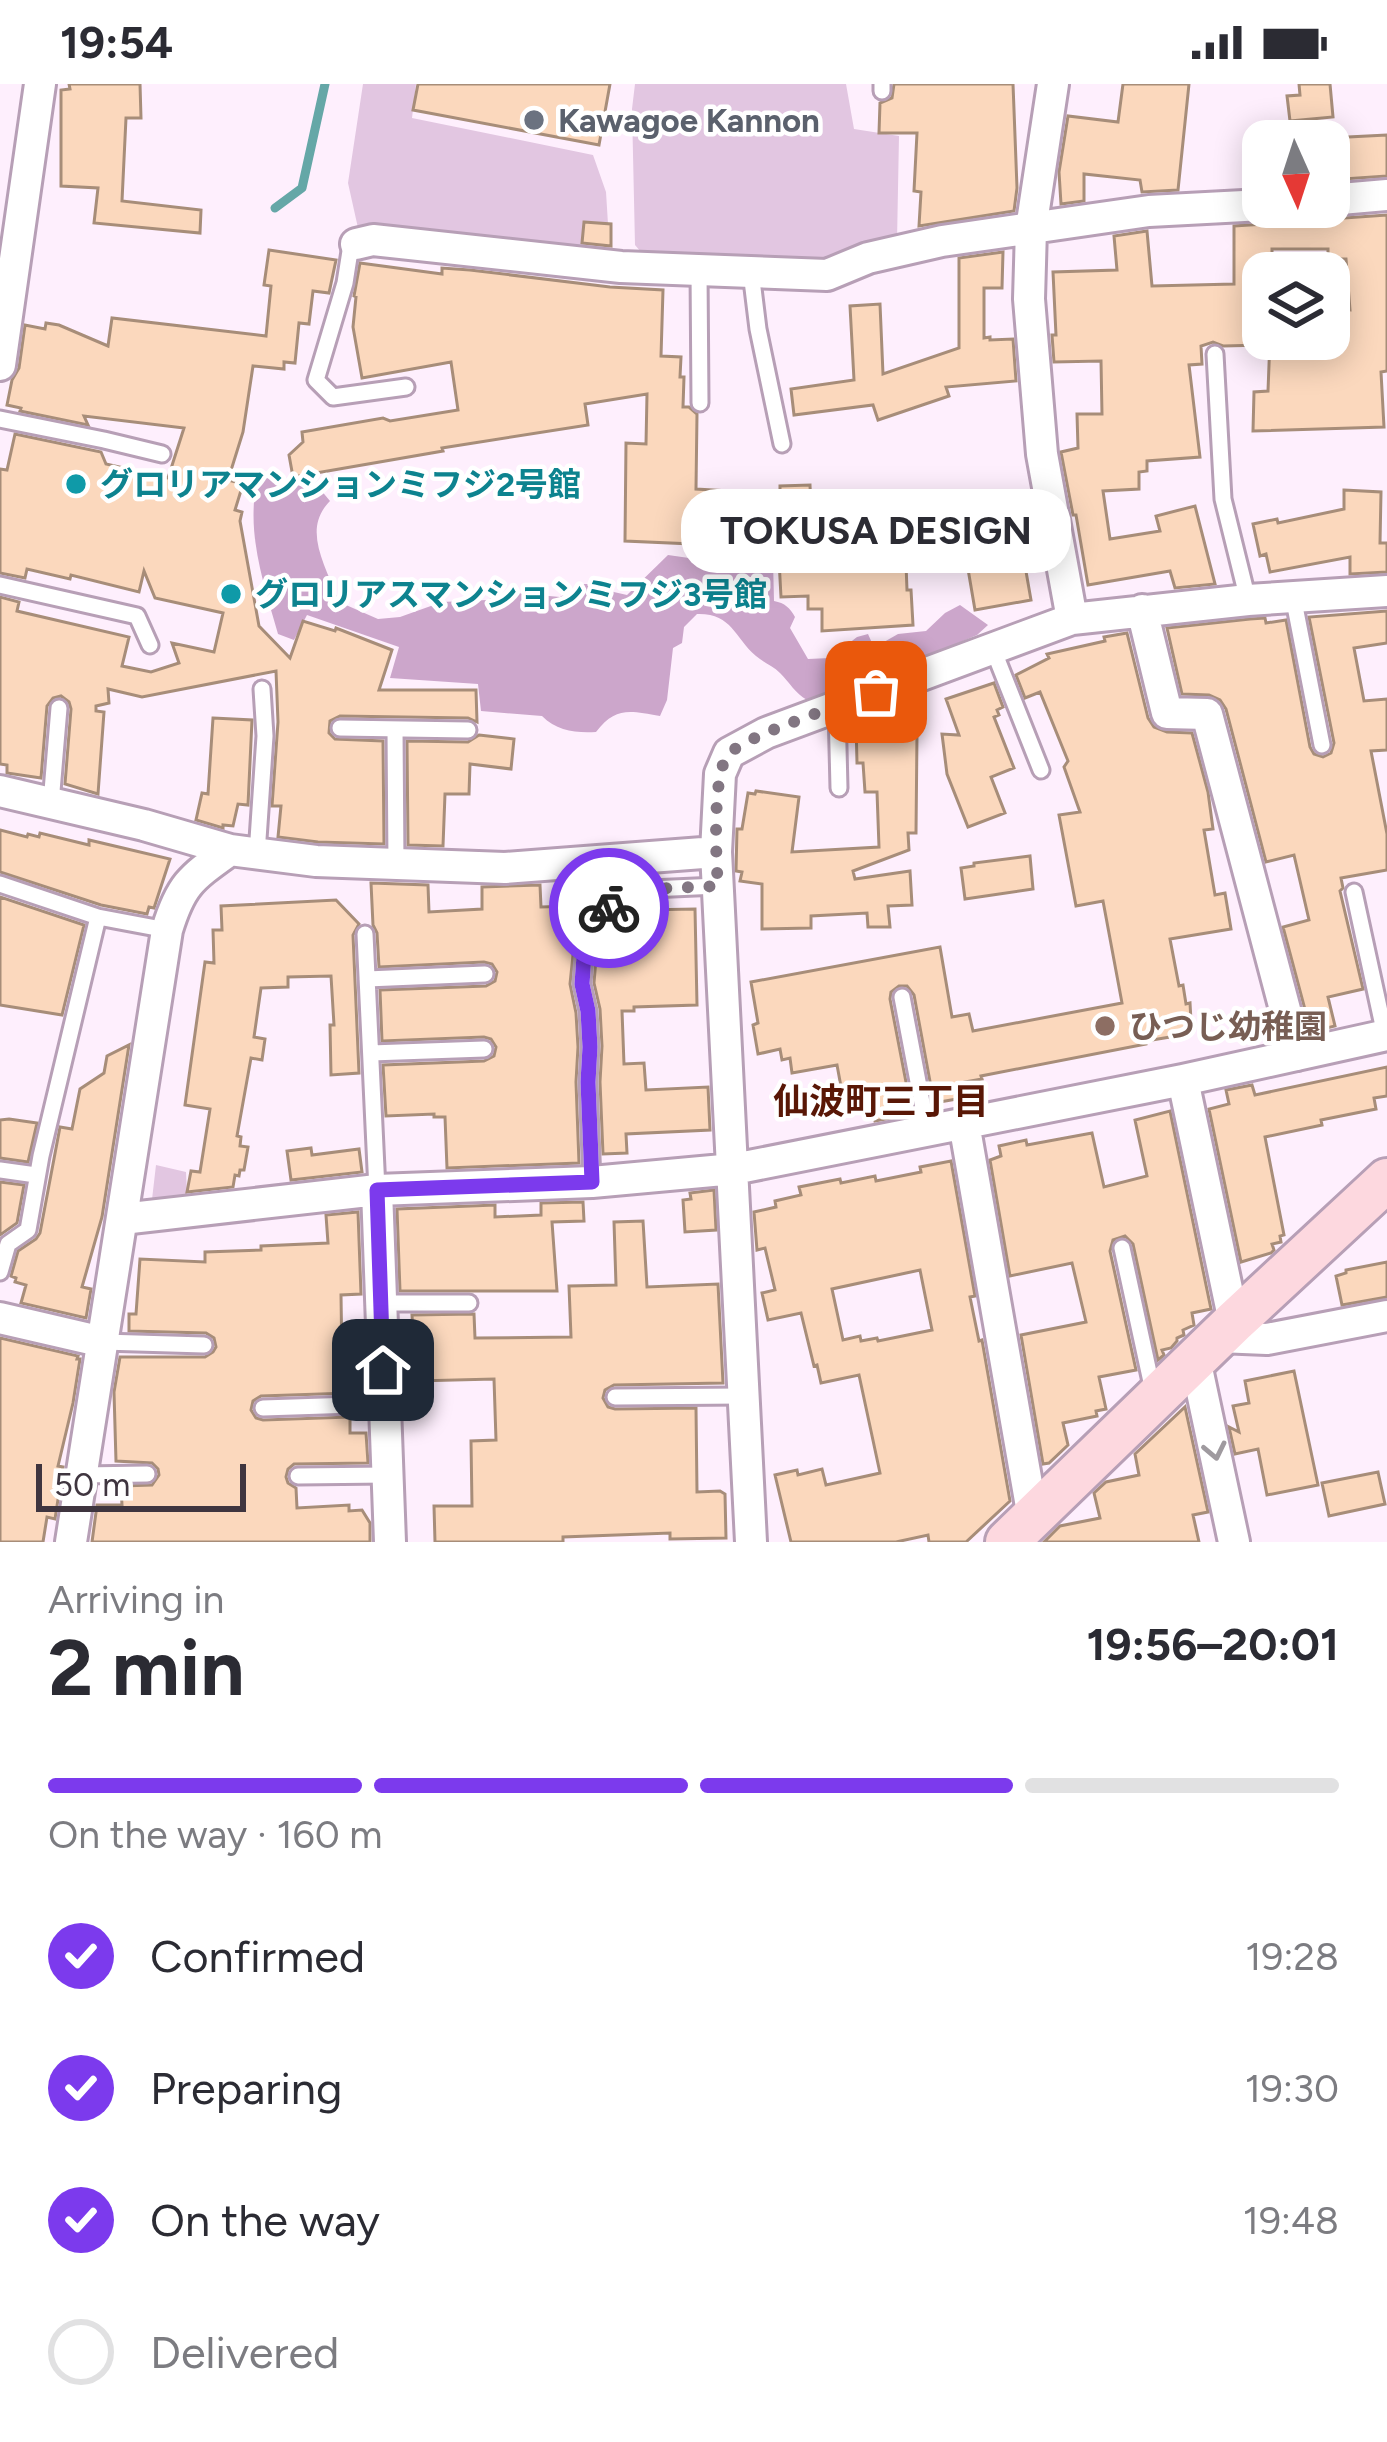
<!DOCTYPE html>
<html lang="en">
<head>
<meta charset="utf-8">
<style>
	:root { --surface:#fff; --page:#f7f7f7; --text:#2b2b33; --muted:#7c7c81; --line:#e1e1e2; --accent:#7c3aed }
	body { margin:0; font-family:Figtree,"Noto Sans JP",sans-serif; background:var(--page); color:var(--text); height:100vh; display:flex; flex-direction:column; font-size:45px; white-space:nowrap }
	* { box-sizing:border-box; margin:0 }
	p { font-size:39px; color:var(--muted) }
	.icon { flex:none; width:66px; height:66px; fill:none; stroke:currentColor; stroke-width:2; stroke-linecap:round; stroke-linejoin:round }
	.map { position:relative; height:1458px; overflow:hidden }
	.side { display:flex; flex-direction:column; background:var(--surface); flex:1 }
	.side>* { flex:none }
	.needle { width:78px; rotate:177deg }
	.buttons { position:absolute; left:1242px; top:36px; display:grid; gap:24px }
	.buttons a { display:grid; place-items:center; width:108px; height:108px; border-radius:24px; background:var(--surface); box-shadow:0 6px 30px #0003; font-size:60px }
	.scale { position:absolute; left:36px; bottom:30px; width:210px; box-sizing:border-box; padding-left:12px; border:6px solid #3f353f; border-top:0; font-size:33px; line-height:42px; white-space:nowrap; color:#3f353f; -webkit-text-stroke:9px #fff; paint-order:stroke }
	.pin { position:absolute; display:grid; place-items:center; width:102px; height:102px; color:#fff; margin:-51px; border-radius:24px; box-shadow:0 6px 18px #0006 }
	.courier { position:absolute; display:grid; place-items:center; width:120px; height:120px; margin:-60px; border:9px solid #7c3aed; border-radius:50%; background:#fff; color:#222; box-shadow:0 3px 15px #0007 }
	.bubble { position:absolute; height:84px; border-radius:36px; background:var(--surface); box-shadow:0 6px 30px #0003; font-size:39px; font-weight:700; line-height:84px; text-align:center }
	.headline em { font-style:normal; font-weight:700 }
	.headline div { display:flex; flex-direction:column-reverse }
	.headline { display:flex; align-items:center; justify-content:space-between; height:204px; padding:0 48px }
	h1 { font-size:78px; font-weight:700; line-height:90px }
	.bar { display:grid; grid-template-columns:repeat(4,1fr); gap:18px 12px; align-content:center; height:144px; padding:0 48px }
	.bar i { height:15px; border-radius:9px; background:var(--line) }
	.bar .active { background:var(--accent) }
	.bar p { grid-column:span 4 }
	ol { padding:0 48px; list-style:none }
	li { display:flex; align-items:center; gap:36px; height:132px }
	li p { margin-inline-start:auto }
	li .icon { padding:12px; border-radius:50%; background:var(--accent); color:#fff; stroke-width:4 }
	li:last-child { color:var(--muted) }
	li i { width:66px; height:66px; border:6px solid var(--line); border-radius:50% }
	.status { display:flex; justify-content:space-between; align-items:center; height:84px; padding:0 60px; background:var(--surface); direction:ltr }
	.status svg { height:33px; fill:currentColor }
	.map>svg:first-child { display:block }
	.green { fill:#e2c6e1 }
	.forest { fill:#cca6cb }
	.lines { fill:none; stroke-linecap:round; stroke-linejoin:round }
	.stream { stroke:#65a7a7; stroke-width:9 }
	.building { fill:#fbd8bd; stroke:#a78d79; stroke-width:3; fill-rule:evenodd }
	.lane-casing { stroke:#b79fb6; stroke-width:21 }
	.street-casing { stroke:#b79fb6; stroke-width:36 }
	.secondary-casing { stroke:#b79fb6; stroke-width:48 }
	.lane { stroke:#fff; stroke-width:15 }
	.street { stroke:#fff; stroke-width:30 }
	.secondary { stroke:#fdd8df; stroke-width:42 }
	.oneway { stroke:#9f9a9f }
	.done { stroke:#827682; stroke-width:12; stroke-dasharray:0 21.6 }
	.route { stroke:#7c3aed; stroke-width:15 }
	.worship-dot { fill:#6b7280; stroke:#fff; stroke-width:4.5 }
	.culture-dot { fill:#0f9aa8; stroke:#fff; stroke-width:4.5 }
	.education-dot { fill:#8d6e63; stroke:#fff; stroke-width:4.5 }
	.labels { text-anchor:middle; stroke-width:9; stroke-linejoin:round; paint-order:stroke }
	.worship-label { font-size:33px; font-weight:bold; fill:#5b616d; stroke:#fff; text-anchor:start }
	.culture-label { font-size:33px; font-weight:bold; fill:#0d838f; stroke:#fff; text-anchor:start }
	.education-label { font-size:33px; font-weight:bold; fill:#785e54; stroke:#fff; text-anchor:start }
	.neighbourhood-label { font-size:36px; font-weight:bold; fill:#591706; stroke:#fff }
</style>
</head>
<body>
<div class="status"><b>19:54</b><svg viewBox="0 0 49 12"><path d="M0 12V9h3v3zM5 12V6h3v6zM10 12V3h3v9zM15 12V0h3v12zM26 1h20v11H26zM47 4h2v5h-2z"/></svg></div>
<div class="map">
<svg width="1387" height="1458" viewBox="0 0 1387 1458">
	<rect width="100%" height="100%" fill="#feeffd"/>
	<!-- green -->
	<path class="green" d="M363 0H416L412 34 593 71 606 108 610 172 578 171 358 144 348 99Z
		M635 0H846L854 45 899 52 897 157 823 180 646 174 635 161 632 25Z
		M156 1081 186 1088 187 1110 196 1114 151 1124Z"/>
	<!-- forest -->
	<path class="forest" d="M259 389 295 402 315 399 330 417C302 445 325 480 337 513L346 521 378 535 400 533 442 518 487 516 505 508 560 513 581 500H596L605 506 627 511 668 471 724 479 728 467 764 470 773 476 774 517C785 519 790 524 795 533L790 544 808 575 830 574 857 553 868 550 872 559 884 558 898 550 926 547 945 529 960 521 988 541 977 551 956 560 807 616C795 609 790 599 780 589 773 582 764 579 756 572 734 553 732 529 697 530L684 543 682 559 673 564 667 616 660 632C630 627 616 622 596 648 575 649 557 647 542 632L481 627 478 600 390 594 399 563 307 531 294 556 278 550C263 497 244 444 259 389Z"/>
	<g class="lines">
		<!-- stream -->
		<path class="stream" d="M275 124 302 104 325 0"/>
	</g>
	<!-- building -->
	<path class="building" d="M69 0H140L141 34H126L122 117 201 126 200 149 94 139 98 104 61 102V6L70 5Z
		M418 0H610L599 61 413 26Z
		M894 0H1013L1017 104 1014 127 919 142 921 108 914 107 917 49H879L880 19 892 14Z
		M1123 0H1189L1178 106 1142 108 1140 96 1084 90V117L1061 120 1059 88 1068 32 1118 38Z
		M1299 0H1330L1333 33 1290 37 1287 12 1300 11Z
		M1387 51V92L1329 96V54Z
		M1313 127 1320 133 1330 135 1387 131V287L1381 288 1384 343 1253 347 1254 308 1268 307 1270 255H1329V225L1350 226 1346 175H1328V165H1272V175H1266V189H1263V261L1223 262 1213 258 1201 262 1202 280 1189 281 1200 373 1147 377V387L1139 388V405L1103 407 1110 455 1160 447 1156 432 1195 422 1215 500 1175 504 1170 487 1088 501 1076 431H1073L1061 368 1078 364 1077 330H1102L1101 277 1054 278 1052 251H1056L1053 188 1117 186 1114 152 1147 147 1152 202 1234 200V142L1265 140 1279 131Z
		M584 138 611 140V162L582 159Z
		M269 166 336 176 329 209 313 207 309 240 299 239 295 279 284 278V285L253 282 243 348 228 396 243 400 235 426 242 428 240 437 259 542 290 574 303 537 335 547 336 544 392 566 379 606H476L477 638 468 634 340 632 330 637 329 649 335 655 383 657 384 760 318 758 278 753 281 722H272L278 638 276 587 142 613 108 605 109 619 96 622V627L104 628 98 710 65 700 71 625 69 618 61 612 53 614 47 622 41 694 7 689V681L0 680V513L19 518 17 527 129 553 122 582 151 588 179 579 172 559 214 568 223 529 155 514 144 487 139 508 71 491 70 495 27 485 25 494 0 489V385L7 386 15 350 101 368 106 380 168 394 184 344 84 332 88 341 20 327 21 324 7 321 12 296 19 284 25 241 45 245 46 239 59 241 108 262 112 234 266 252 271 202 264 201Z
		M1003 168 1002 204H984V254L990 253V256L1013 255 1016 297 946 303 949 312 878 336 873 321 794 331 791 305 854 296 850 222 880 220 883 290 959 264V174Z
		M360 179 442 190V184L470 186 610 203 663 206 661 272 681 273 680 293H684L683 323H689L697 330 696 405 780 410V402L810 401 812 452 864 450V455L905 454 907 506H911L913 541 822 547V525H808V512L781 513 778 457 723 455V472L692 471V460L625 457 626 359 646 360 647 310 585 320 588 341 442 364 443 367 293 393 289 371 303 358 302 348 383 334 390 337 458 326 451 278 362 294 353 243 356 213 354 212Z
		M1344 406 1381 408 1380 459H1387V488L1350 490V473L1270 488 1266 470 1260 472 1253 440 1277 435 1278 439 1344 425Z
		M1024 476 1031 516 975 526 968 485Z
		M1387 527V559L1354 564 1364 617 1387 615V666L1371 667 1387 750V786L1341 794 1343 804 1340 807 1363 905 1328 913 1335 942 1311 948 1283 843 1309 836 1294 771 1266 778 1226 625 1220 616 1209 611 1182 610 1167 544 1250 535 1265 534 1266 539 1286 536 1310 663 1314 670 1323 673 1331 669 1334 659 1309 533Z
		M1127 549 1148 634 1154 643 1167 648 1192 649 1208 708 1213 745 1204 746 1215 811 1225 809 1231 845 1170 855 1179 902 1183 901 1186 920 1190 919 1191 937 1185 947 1176 952 1146 957V960L981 992 982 995 965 998 968 1013 934 1019 914 911 907 902H899L891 908 890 915 911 1024H906L907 1031 875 1037 868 1004 842 1008 837 981 792 989 790 974 782 976 780 965 758 970 753 941 758 939 751 898 940 863 952 933 969 930 973 947 1122 919 1103 817 1076 822 1059 731 1080 728 1064 683 1068 677 1040 608 1025 614 1016 591 1049 574 1047 570 1105 557 1104 553Z
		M994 599 1003 623 997 626 999 631 994 633 1014 684 991 693 1005 729 968 743 947 690 942 650 959 651 946 615Z
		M213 634 252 636 248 721 238 720 233 742 223 741V744L196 736 202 709 208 710Z
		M896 638V650H917L916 749H908L909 766 853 787 855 795 910 787 912 821 888 822 890 843H868L867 829 811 832V844L762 845V800L740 797 742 788 736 787 737 745H742L748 709 755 710 756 707 799 713 792 768 879 763 877 708H865L863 679H857L856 639Z
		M479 651 514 655 511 685 470 680 469 710H445L443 762 408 761 407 657 468 658Z
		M0 746 27 753 28 750 39 753 40 749 89 761V756L170 775 154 824 149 823 147 830 101 821 0 788Z
		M1030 772 1033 805 965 815 961 784 974 782V779Z
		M371 799 428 801 429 828 482 825V803L540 801 541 823 573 822 575 852 570 900 576 929 578 963 576 998 579 1079 447 1084 445 1033H434V1030L386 1032 383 981 484 977 494 972 496 963 491 955 484 953 382 957 380 906 486 902 495 897 497 888 492 880 484 878 379 883 377 849 373 841Z
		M0 813 84 841 62 931 0 921Z
		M336 816 359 840 353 851 359 989 331 991 330 941H334L331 892 288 893V903L261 904 254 953 265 955 262 976 251 974 237 1052 241 1053 240 1062 248 1063 244 1086H240L239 1092 235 1091 233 1103 187 1108 191 1087 200 1088 210 1025 185 1021 205 878 214 879 213 846H222L221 822Z
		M641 817 642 826 695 825 697 921 634 923V927H622L624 980 644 979 646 1006 708 1003 710 1046 626 1050 627 1069 603 1070 600 998 602 962 600 925 594 899 596 875 621 874 619 832 631 818Z
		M129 961 102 1133 82 1203 91 1205 86 1234 21 1219 26 1201 15 1198 16 1194 11 1192 18 1167 36 1155 40 1149 60 1043 72 1045 80 1005 104 989 107 972Z
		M1387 983V1012L1374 1014 1376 1025 1321 1036 1322 1041 1265 1053 1284 1151 1280 1152 1281 1158 1272 1160 1274 1166 1271 1169 1241 1178 1209 1025 1229 1020 1226 1006 1252 1001 1255 1011Z
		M1170 1027 1211 1225 1192 1229 1194 1241 1183 1246 1184 1251 1177 1254V1257L1171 1264 1162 1266 1164 1271 1158 1276 1133 1160 1125 1152 1113 1156 1110 1167 1136 1286 1099 1293 1106 1325 1096 1327 1097 1332 1063 1339 1068 1361 1049 1379 1043 1380 1021 1251 1086 1238 1072 1179 1010 1192 990 1076 1001 1072 999 1062 1026 1056 1027 1061 1092 1049 1104 1103 1147 1092 1135 1036Z
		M9 1035 37 1039 28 1078 0 1074V1036Z
		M311 1064 312 1071 359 1065 362 1088 291 1096 287 1067Z
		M951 1077 975 1212 970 1213 979 1257 982 1256 1010 1417 966 1458H929L928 1451 896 1458H791L775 1391 797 1386 798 1391 822 1385 826 1401 880 1389 859 1291 821 1299 817 1281 814 1282 801 1229 768 1236 762 1209 775 1206 765 1164 757 1166 754 1128 776 1123 775 1117 801 1111 799 1103 840 1095 841 1099 875 1092 876 1097 921 1088 920 1083ZM920 1186 932 1246 878 1257 877 1254 861 1257 860 1252 843 1256 832 1205Z
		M0 1098 24 1101 17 1139 0 1151Z
		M714 1106 716 1146 685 1148 683 1116 691 1115 690 1109Z
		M583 1118 584 1137 552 1138 557 1207H400L397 1125 495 1121V1133L541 1131V1119Z
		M358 1128 361 1210 341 1211 342 1279H349L350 1309 261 1312 253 1317 251 1326 256 1334 263 1336 350 1333V1349H366L368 1379 294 1380 288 1385 286 1393 288 1399 296 1404 297 1424 349 1421V1427L362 1426 370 1439V1458H92L97 1421H122L121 1402 152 1401 159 1391 158 1385 152 1379 116 1377 114 1308 120 1273H205L213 1268 216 1263 214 1254 206 1249 129 1247V1230H136L140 1175 205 1178V1168L261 1166V1162L328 1159 326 1131Z
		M643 1137 647 1203 718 1200 723 1299 614 1301 605 1306 603 1314 608 1323 615 1325 696 1324 697 1408 720 1407 725 1410 726 1454 670 1455V1449L563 1453V1458H435L434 1422H472L471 1357 496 1356 494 1295 416 1297 412 1231 474 1230 475 1254 571 1253 569 1202 616 1201 614 1138Z
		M1387 1178V1213L1342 1221 1336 1192 1346 1189V1186Z
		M0 1254 78 1272 77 1275H80L73 1319 58 1382 63 1383 55 1435 47 1433 43 1458H0Z
		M1294 1287 1318 1401 1267 1411 1258 1365 1235 1370 1229 1343 1239 1348 1233 1322 1249 1319 1245 1297Z
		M1185 1323 1208 1428 1193 1431 1199 1458H1044L1060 1442 1100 1434 1094 1409 1106 1398 1139 1391 1135 1370Z
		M1378 1388 1385 1420 1329 1432 1322 1399Z"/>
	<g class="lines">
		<defs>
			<path id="lane" d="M882 0V7
				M356 160 350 167 345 199 316 296 333 313 406 303
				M699 187 700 319
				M751 188 758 245 782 360
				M1215 270 1223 415 1248 516
				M0 335 104 356 162 370
				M0 501 137 532 150 561
				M1293 512 1322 661
				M993 565 1041 686
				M837 623 839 704
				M340 644 468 646
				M395 645 396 780
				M51 719 59 624
				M257 770 265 652 262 605
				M0 800 98 833 167 846
				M1354 808 1385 951
				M365 850 377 1106
				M367 895 485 890
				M902 913 927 1045
				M371 969 484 965
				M0 1086 36 1091
				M592 1098 588 998 590 963 588 927 582 900 585 858 617 814 627 806 718 802
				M1122 1164 1153 1307
				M0 1188 8 1160 28 1146 41 1072 98 833
				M380 1219H469
				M103 1258 204 1261
				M615 1313 743 1312
				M263 1324 384 1320
				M82 1391 147 1390
				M298 1392 387 1391"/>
			<path id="street" d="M1053 0 1031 145 1029 215 1042 370 1072 535
				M1329 116 1387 111
				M356 160 373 156 621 183 827 191 868 174 942 157 1149 127 1263 121
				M0 281 40 0
				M1142 526 1167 629 1207 630 1297 971
				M0 707 144 741 230 766 316 777 505 784 716 768
				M1183 996 1234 1238
				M964 1039 1033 1434
				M377 1106 390 1458
				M122 1135 377 1106 592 1098 734 1085 1183 996 1387 951
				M0 1234 103 1258
				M1219 1253 1267 1255 1387 1232
				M1195 1275 1234 1458
				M71 1458 167 846C181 800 191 794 230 766
				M751 1458 716 768 720 690 729 669 766 649 1072 535 1248 516 1387 507"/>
			<path id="secondary" d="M1007 1458 1234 1238 1387 1096"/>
		</defs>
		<!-- lane casing -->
		<use href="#lane" class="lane-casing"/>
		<!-- street casing -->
		<use href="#street" class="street-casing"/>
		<!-- secondary casing -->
		<use href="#secondary" class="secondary-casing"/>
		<!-- lane -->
		<use href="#lane" class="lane"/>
		<!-- street -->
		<use href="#street" class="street"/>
		<!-- secondary -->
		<use href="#secondary" class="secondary"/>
	</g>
	<!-- one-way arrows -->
	<defs><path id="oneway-chevron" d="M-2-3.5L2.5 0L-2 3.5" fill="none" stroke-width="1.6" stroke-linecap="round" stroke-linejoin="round" transform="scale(3)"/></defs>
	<use class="oneway" href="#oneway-chevron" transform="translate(1215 1367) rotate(78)"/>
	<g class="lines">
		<!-- done -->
		<path class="done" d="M609 824 627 806 718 802C716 775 712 690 728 671 743 652 848 619 876 608"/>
		<!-- route -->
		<path class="route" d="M383 1286 377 1106 592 1098 588 998 590 963 588 927 582 900 585 858 609 824"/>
	</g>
	<!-- markers -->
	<circle class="worship-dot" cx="534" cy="36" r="12"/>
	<g class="culture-dot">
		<circle cx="76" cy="400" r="12"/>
		<circle cx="231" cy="510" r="12"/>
	</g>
	<circle class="education-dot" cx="1105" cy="942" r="12"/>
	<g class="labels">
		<!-- worship labels -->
		<g class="worship-label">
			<text x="558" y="48">Kawagoe Kannon</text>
		</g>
		<!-- culture labels -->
		<g class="culture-label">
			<text x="100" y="412">グロリアマンションミフジ2号館</text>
			<text x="255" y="522">グロリアスマンションミフジ3号館</text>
		</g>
		<!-- education labels -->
		<g class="education-label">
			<text x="1129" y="954">ひつじ幼稚園</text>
		</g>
		<!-- neighbourhood labels -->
		<g class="neighbourhood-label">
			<text x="881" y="1030">仙波町三丁目</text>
		</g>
	</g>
</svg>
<div class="buttons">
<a><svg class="needle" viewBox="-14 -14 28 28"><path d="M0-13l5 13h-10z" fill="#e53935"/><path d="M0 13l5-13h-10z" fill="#7c7c81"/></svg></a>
<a><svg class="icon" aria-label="layers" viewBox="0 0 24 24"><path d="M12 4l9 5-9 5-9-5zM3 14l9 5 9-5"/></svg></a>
</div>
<div class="scale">50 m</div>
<div class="pin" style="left:876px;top:608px;background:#ea580c"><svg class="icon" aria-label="bag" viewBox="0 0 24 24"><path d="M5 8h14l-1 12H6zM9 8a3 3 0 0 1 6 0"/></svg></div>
<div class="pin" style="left:383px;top:1286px;background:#1f2937"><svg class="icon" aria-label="home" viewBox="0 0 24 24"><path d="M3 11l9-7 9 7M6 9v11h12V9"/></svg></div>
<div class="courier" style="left:609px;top:824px"><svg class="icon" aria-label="bike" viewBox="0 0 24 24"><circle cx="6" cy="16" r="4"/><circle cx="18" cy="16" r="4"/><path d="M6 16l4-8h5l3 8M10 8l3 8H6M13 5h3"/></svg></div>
<div class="bubble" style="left:681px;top:405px;width:390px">TOKUSA DESIGN</div>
</div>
<section class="side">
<div class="headline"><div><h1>2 min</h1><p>Arriving in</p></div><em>19:56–20:01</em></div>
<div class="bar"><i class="active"></i><i class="active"></i><i class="active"></i><i></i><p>On the way · 160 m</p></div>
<ol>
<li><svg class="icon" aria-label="check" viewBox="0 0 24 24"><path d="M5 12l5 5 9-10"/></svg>Confirmed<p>19:28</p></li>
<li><svg class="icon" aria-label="check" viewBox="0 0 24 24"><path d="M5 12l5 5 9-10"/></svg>Preparing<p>19:30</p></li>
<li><svg class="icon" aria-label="check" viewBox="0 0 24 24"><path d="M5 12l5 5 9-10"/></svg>On the way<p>19:48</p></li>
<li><i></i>Delivered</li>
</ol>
</section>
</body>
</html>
